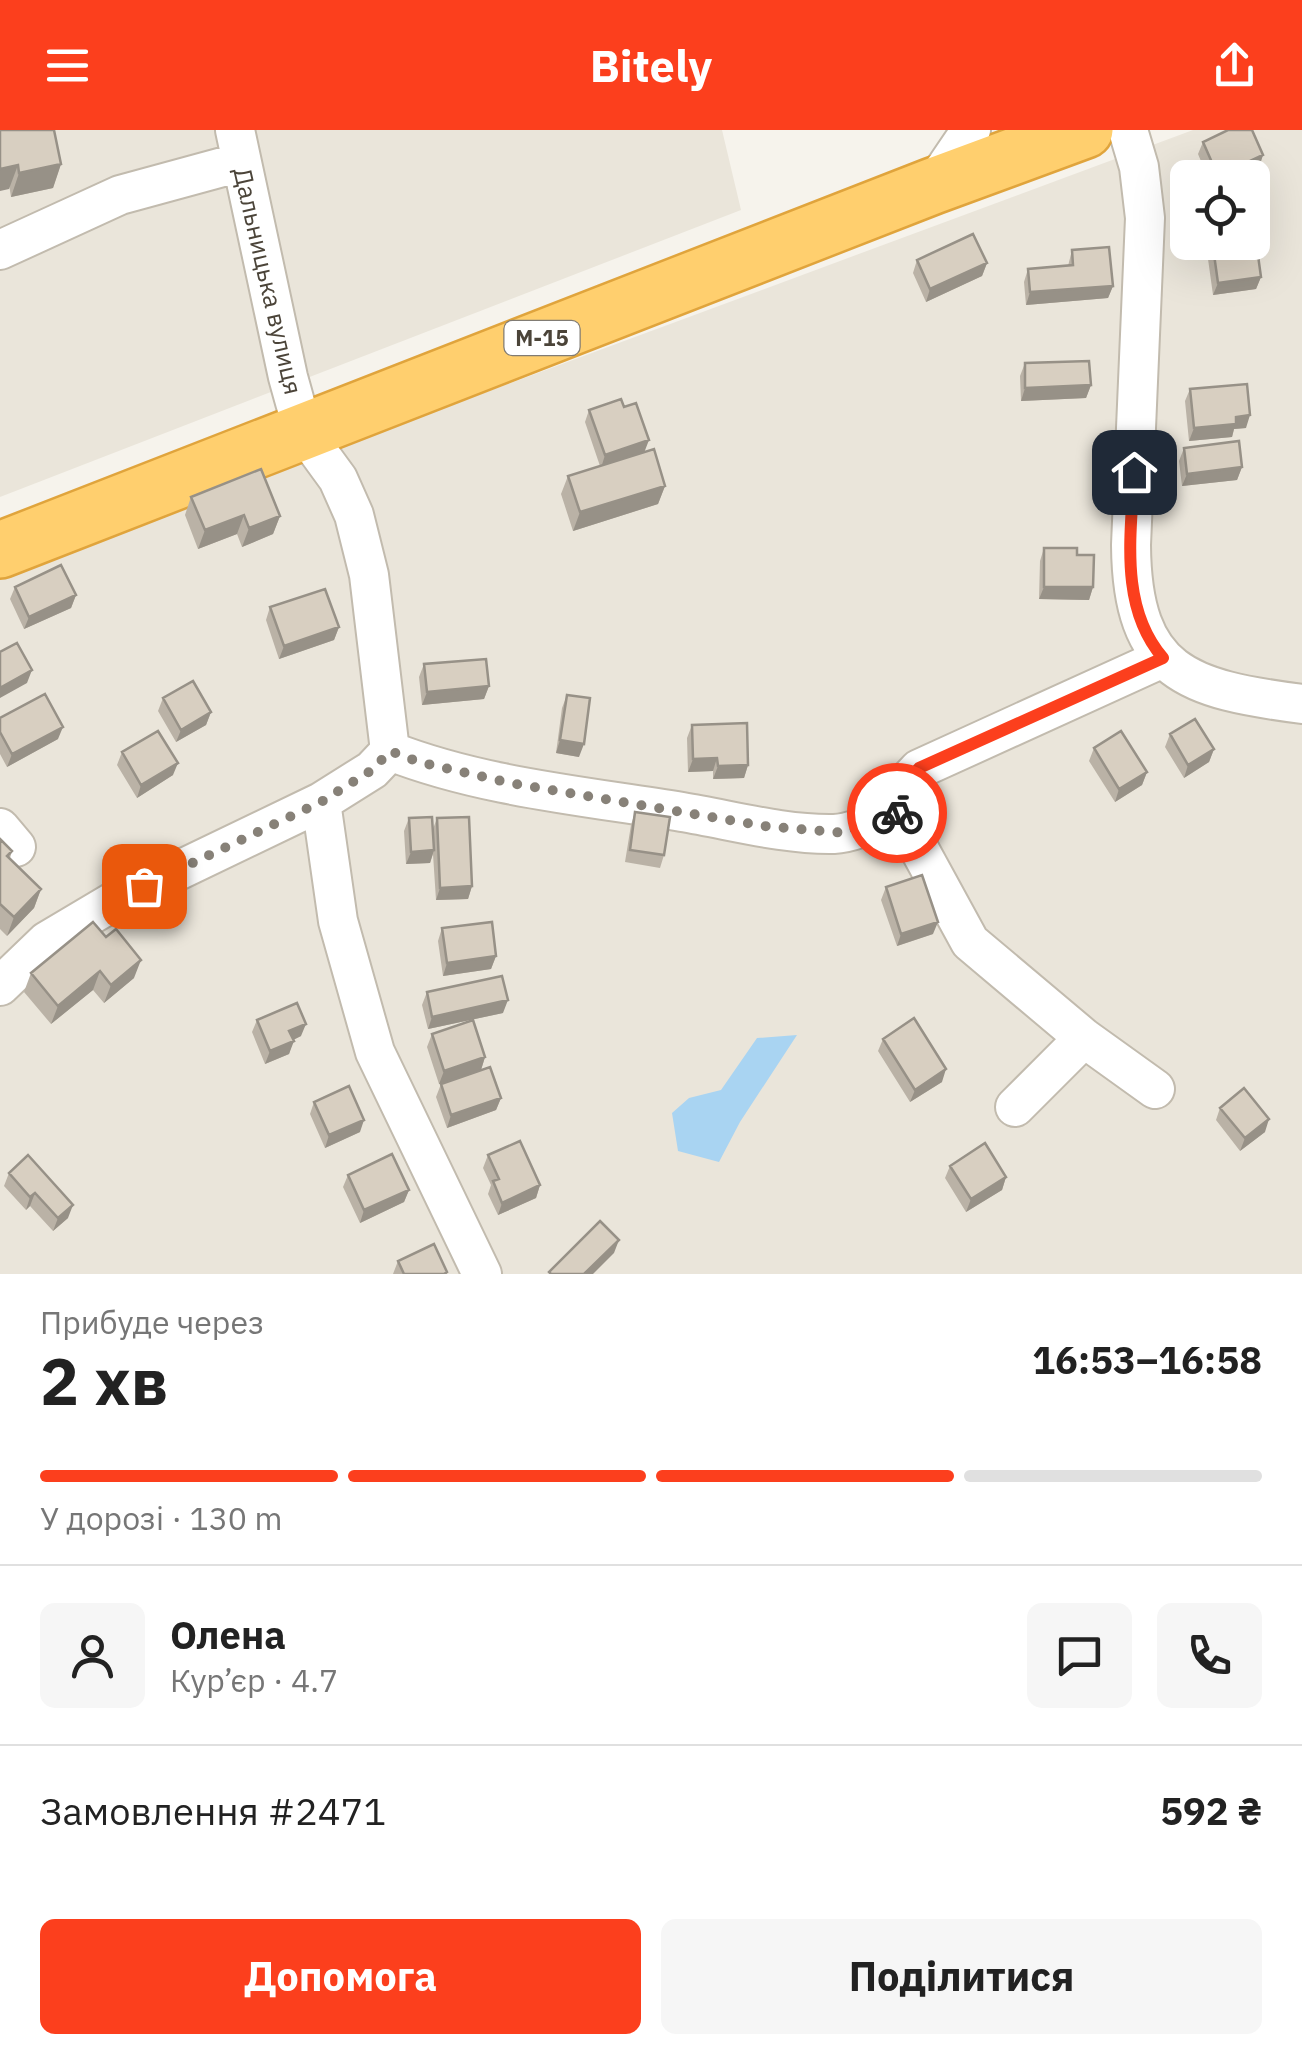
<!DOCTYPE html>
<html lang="uk">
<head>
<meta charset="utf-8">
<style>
	:root { --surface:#fff; --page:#f6f6f6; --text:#222; --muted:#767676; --line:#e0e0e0; --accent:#fc3f1d }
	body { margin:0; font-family:"IBM Plex Sans",sans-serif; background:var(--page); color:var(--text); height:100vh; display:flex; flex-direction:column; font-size:38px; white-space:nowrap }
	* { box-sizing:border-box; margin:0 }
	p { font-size:32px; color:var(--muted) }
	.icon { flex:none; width:55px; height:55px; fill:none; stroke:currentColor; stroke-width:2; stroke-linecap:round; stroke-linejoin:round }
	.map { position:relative; height:1144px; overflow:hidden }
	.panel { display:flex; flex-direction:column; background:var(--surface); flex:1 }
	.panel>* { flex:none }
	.fabs { position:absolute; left:1170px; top:30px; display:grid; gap:20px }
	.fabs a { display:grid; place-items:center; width:100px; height:100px; border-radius:15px; background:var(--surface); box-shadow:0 10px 40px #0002; font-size:50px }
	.pin { position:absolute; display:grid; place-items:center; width:85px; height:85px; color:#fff; margin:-42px; border-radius:20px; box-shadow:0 5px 15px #0006 }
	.courier { position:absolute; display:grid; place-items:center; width:100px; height:100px; margin:-50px; border:8px solid #fc3f1d; border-radius:50%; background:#fff; color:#222; box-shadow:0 2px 12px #0007 }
	.overview em { font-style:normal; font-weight:800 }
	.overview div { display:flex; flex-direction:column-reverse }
	.overview { display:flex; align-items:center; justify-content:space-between; height:170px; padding:0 40px }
	h1 { font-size:65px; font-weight:800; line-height:75px }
	.bar { display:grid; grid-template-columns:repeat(4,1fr); gap:15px 10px; align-content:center; height:120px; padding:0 40px }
	.bar i { height:12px; border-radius:8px; background:var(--line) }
	.bar .current { background:var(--accent) }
	.bar p { grid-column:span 4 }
	.line { display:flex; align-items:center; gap:25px; padding:0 40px; border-top:2px solid var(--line) }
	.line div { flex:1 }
	.round { display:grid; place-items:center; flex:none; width:105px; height:105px; border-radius:15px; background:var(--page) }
	.button { display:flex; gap:20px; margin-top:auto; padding:20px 40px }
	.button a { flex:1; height:115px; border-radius:15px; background:var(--accent); color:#fff; font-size:40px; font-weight:800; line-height:115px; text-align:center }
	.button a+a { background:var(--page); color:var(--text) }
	header { display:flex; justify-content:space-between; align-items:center; height:130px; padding:0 40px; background:var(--accent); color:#fff; font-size:45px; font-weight:800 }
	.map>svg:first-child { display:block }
	.residential { fill:#eae5da; fill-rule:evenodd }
	.water { fill:#a9d4f2 }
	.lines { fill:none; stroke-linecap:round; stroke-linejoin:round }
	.minor-casing { stroke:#c2bbae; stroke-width:42 }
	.highway-casing { stroke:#e0a43c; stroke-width:60 }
	.minor { stroke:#fff; stroke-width:38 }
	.highway { stroke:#ffcf6e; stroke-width:55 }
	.wall { fill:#bab2a6 }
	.shaded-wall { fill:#979187 }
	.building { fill:#d8cfc1; stroke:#979187; stroke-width:2.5 }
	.done { stroke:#878178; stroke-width:10; stroke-dasharray:0 18 }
	.route { stroke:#fc3f1d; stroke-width:12 }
	.labels { text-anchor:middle; stroke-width:10; stroke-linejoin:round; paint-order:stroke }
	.shield { fill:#fff; stroke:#817c74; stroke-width:2.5 }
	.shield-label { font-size:22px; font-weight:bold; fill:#4b4439 }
	.street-label { font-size:25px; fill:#4b4439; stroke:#fff }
</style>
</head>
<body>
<header><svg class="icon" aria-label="menu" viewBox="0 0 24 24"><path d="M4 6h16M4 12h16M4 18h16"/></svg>Bitely<svg class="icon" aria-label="share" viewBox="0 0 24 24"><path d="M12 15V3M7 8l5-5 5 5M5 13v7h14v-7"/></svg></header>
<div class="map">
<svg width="1302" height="1144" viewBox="0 0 1302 1144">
	<rect width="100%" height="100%" fill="#f6f3ec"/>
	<!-- residential -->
	<path class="residential" d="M0 0H722L741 80 0 367Z
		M1193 0H1302V1144H0V446L15 437ZM1188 48H1252V112H1188Z"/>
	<!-- water -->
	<path class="water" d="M797 905 740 992 719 1032 678 1021 672 983 689 968 721 960 757 908Z"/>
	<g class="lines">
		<defs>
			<path id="minor" d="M235 0 288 247 303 301 338 349 354 385 369 445 390 621 372 640 321 672 338 791 375 922 482 1144
				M1128 0 1139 37 1145 88 1131 415C1132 544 1188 559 1302 574
				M933 56 971 0
				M0 120 120 65 241 32
				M390 621C482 657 585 666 682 682 731 690 784 705 834 704 855 703 879 690 899 682L905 654 919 639 1163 528
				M899 682 970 812 1084 908 1155 959
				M0 698 16 717
				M0 856 47 811 111 773 321 672
				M1015 977 1084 908"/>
			<path id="highway" d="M0 420 933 56 1085 0"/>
		</defs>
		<!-- minor casing -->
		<use href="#minor" class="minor-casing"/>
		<!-- highway casing -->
		<use href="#highway" class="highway-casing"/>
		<!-- minor -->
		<use href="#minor" class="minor"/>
		<!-- highway -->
		<use href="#highway" class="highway"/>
	</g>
	<!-- wall -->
	<path class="wall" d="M0 0 61 34 53 58 11 67Z
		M1203 12 1259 38 1238 48H1208L1198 24Z
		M1213 117 1261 147 1256 159 1213 165 1208 129Z
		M1072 120 1113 156 1108 168 1026 175 1024 152 1028 139 1068 136Z
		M917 130 987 133 982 146 926 172 913 143Z
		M1025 233 1091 255 1086 268 1021 271 1020 246Z
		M1190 259 1246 298 1234 299 1232 307 1189 311 1185 271Z
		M589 280 644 322 665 356 658 374 573 401 561 364 568 346 600 336 585 292Z
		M1184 318 1242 337 1237 350 1182 356 1179 331Z
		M191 367 280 386 273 404 242 417 237 404 198 419 185 385Z
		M1044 418 1077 425 1093 457 1089 470 1039 469 1040 431Z
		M15 457 76 465 71 478 24 499 10 469Z
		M270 477 339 497 334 510 279 529 266 490Z
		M424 534 489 556 484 569 422 575 419 547Z
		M567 565 579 627 556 623 562 578Z
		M163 568 211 582 206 595 176 612 158 581Z
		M0 588 58 609 7 637 0 624Z
		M692 595 748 635 744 648 713 649V641L688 642 687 608Z
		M1170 604 1214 619 1209 632 1184 648 1165 617Z
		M1094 618 1147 642 1142 655 1115 672 1089 631Z
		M122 622 173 645 137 668 117 635Z
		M635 682 664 725 660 738 625 732 631 695Z
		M409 688 433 699 437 688 472 756 468 769 436 770 433 724 430 733 406 734 404 701Z
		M0 709 12 721 10 728 41 759 34 778 7 806 0 799Z
		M886 757 933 804 897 816 881 770Z
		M93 792 134 848 104 873 93 860 51 894 24 862 31 843Z
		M442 798 496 826 491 839 443 846 438 811Z
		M427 862 503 883 428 899 422 875Z
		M257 890 301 906 293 910 289 924 265 934 252 902Z
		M432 904 485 927 481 940 439 954 427 917Z
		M883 909 942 952 910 972 878 921Z
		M441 954 501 968 496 980 447 998 436 967Z
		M314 972 360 1002 325 1018 310 984Z
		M1220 978 1265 1002 1240 1021 1216 990Z
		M488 1025 540 1055 536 1068 498 1085 488 1064 491 1055 483 1038Z
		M950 1036 1006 1047 1002 1060 966 1082 945 1048Z
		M9 1043 68 1088 53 1101 30 1076 26 1080 4 1056Z
		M348 1045 409 1060 404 1072 360 1093 343 1057Z
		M398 1131 447 1142V1144H393Z"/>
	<!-- shaded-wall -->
	<path class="shaded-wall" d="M1263 25 1259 38 1238 48H1218Z
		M61 34 53 58 11 67 19 43Z
		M18 35 9 59 0 61V39Z
		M987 133 982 146 926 172 930 159Z
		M1261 147 1256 159 1213 165 1218 153Z
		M1113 156 1108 168 1026 175 1030 162Z
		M1091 255 1086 268 1021 271 1025 258Z
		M1250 285 1246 298 1234 299 1232 307 1189 311 1194 298 1236 287Z
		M649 310 644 323 601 338 605 325Z
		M1242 337 1237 350 1182 356 1187 344Z
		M665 356 658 374 573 401 580 382Z
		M244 385 237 404 198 419 205 400Z
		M280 386 273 404 242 417 249 398Z
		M1044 457H1093L1089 470 1039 469Z
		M76 465 71 478 24 499 29 487Z
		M339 497 334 510 279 529 284 516Z
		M32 540 27 553 0 568V558Z
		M489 556 484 569 422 575 427 562Z
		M211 582 206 595 176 612 181 600Z
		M63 597 58 609 7 637 12 624Z
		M560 610 584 614 579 627 556 623Z
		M1214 619 1209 632 1184 648 1188 635Z
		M717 628 713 641 688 642 693 629Z
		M178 633 173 645 137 668 141 655Z
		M748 635 744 648 713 649 718 636Z
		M1147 642 1142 655 1115 672 1119 659Z
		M434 720 430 733 406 734 411 722Z
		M472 756 468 769 436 770 440 758Z
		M41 759 34 778 7 806 14 787Z
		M938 792 933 804 897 816 901 804Z
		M496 826 491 839 443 846 447 833Z
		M141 830 134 848 104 873 111 855Z
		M100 841 93 860 51 894 58 876Z
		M508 870 503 883 428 899 432 887Z
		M306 894 301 906 285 914 289 901Z
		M294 911 289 924 265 934 270 921Z
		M485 927 481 940 439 954 444 941Z
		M946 939 942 952 910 972 915 960Z
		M501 968 496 980 447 998 451 985Z
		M1269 989 1265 1002 1240 1021 1245 1008Z
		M364 990 360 1002 325 1018 329 1005Z
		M1006 1047 1002 1060 966 1082 971 1069Z
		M540 1055 536 1068 498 1085 502 1073Z
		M409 1060 404 1072 360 1093 364 1080Z
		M35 1063 30 1076 26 1080 30 1067Z
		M73 1075 68 1088 53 1101 58 1088Z
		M619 1110 614 1123 593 1144H584Z"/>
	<!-- building -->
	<path class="building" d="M0 0H54L61 34 19 43 18 35 0 39Z
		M1228 0H1252L1263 25 1218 46 1203 12Z
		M973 104 987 133 930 159 917 130Z
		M1252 111H1256L1261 147 1218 153 1213 117 1252 112Z
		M1109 117 1113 156 1030 162 1028 139 1073 135 1072 120Z
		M1089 231 1091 255 1025 258V233Z
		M1247 254 1250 285 1236 287V294L1194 298 1190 259Z
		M621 269 624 277 636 273 649 310 605 325 589 280Z
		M1239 311 1242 337 1187 344 1184 318Z
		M654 319 665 356 580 382 568 346Z
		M261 339 280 386 249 398 244 385 205 400 191 367Z
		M1044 418H1077V425H1094L1093 457H1044Z
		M61 435 76 465 29 487 15 457Z
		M325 459 339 497 284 516 270 477Z
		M17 513 32 540 0 558V522Z
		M486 529 489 556 427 562 424 534Z
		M193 551 211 582 181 600 163 568Z
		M45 564 63 597 12 624 0 602V588Z
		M567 565 590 568 584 614 560 610Z
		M1195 589 1214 619 1188 635 1170 604Z
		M747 593 748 635 718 636 717 628 693 629 692 595Z
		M158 601 178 633 141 655 122 622Z
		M1121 601 1147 642 1119 659 1094 618Z
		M635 682 670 687 664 725 630 720Z
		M432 687 434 720 411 722 409 688Z
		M469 687 472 756 440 758 437 688Z
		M0 709 12 721 7 726 41 759 14 787 0 774Z
		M922 745 938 792 901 804 886 757Z
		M93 792 106 807 116 799 141 830 111 855 100 841 58 876 31 843Z
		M492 792 496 826 447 833 442 798Z
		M502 846 508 870 432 887 427 862Z
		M297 873 306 894 289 901 294 911 270 921 257 890Z
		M914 888 946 939 915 960 883 909Z
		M473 890 485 927 444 941 432 904Z
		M490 937 501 968 451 985 441 954Z
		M349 956 364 990 329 1005 314 972Z
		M1244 958 1269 989 1245 1008 1220 978Z
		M520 1011 540 1055 502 1073 493 1051 499 1049 488 1025Z
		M985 1013 1006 1047 971 1069 950 1036Z
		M392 1024 409 1060 364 1080 348 1045Z
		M28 1025 73 1075 58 1088 35 1063 30 1067 9 1043Z
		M600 1091 619 1110 584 1144H551L549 1142Z
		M434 1114 447 1142 444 1144H404L398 1131Z"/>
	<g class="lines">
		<!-- done -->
		<path class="done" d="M144 756 321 672 372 640 390 621 419 632 510 653 764 696 845 703 897 683"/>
		<!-- route -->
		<path class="route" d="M897 683 904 654 919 638 1163 528C1119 477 1131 405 1134 342"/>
	</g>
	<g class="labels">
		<!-- shield labels -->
		<rect class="shield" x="504.5" y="191" width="75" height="34" rx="8"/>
		<g class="shield-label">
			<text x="542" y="216">М-15</text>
		</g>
		<!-- street labels -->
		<g class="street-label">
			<text transform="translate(268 151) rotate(77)" y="9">Дальницька вулиця</text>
		</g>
	</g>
</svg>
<div class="fabs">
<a><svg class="icon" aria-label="locate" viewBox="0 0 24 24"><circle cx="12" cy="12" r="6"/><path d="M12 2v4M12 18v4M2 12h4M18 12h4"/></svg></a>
</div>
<div class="pin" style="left:144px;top:756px;background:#ea580c"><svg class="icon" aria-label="bag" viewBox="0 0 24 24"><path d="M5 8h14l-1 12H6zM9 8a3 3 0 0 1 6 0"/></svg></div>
<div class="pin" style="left:1134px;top:342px;background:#1f2937"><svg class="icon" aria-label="home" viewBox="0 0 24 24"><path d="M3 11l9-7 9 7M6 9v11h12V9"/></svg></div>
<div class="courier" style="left:897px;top:683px"><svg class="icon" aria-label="bike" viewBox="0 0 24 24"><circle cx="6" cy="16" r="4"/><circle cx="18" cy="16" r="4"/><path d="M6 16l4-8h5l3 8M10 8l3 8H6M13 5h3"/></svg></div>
</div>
<section class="panel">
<div class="overview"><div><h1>2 хв</h1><p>Прибуде через</p></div><em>16:53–16:58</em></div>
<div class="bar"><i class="current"></i><i class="current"></i><i class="current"></i><i></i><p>У дорозі · 130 m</p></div>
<div class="line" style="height:180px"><a class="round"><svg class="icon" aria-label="person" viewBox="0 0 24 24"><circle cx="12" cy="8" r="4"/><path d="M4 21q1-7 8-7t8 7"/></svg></a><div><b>Олена</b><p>Кур’єр · 4.7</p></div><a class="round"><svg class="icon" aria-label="chat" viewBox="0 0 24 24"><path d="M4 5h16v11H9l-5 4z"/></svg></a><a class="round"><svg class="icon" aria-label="phone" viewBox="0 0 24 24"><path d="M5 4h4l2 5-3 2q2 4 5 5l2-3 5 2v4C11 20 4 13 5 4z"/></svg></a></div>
<div class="line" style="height:130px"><div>Замовлення #2471</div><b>592 ₴</b></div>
<div class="button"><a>Допомога</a><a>Поділитися</a></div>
</section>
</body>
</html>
